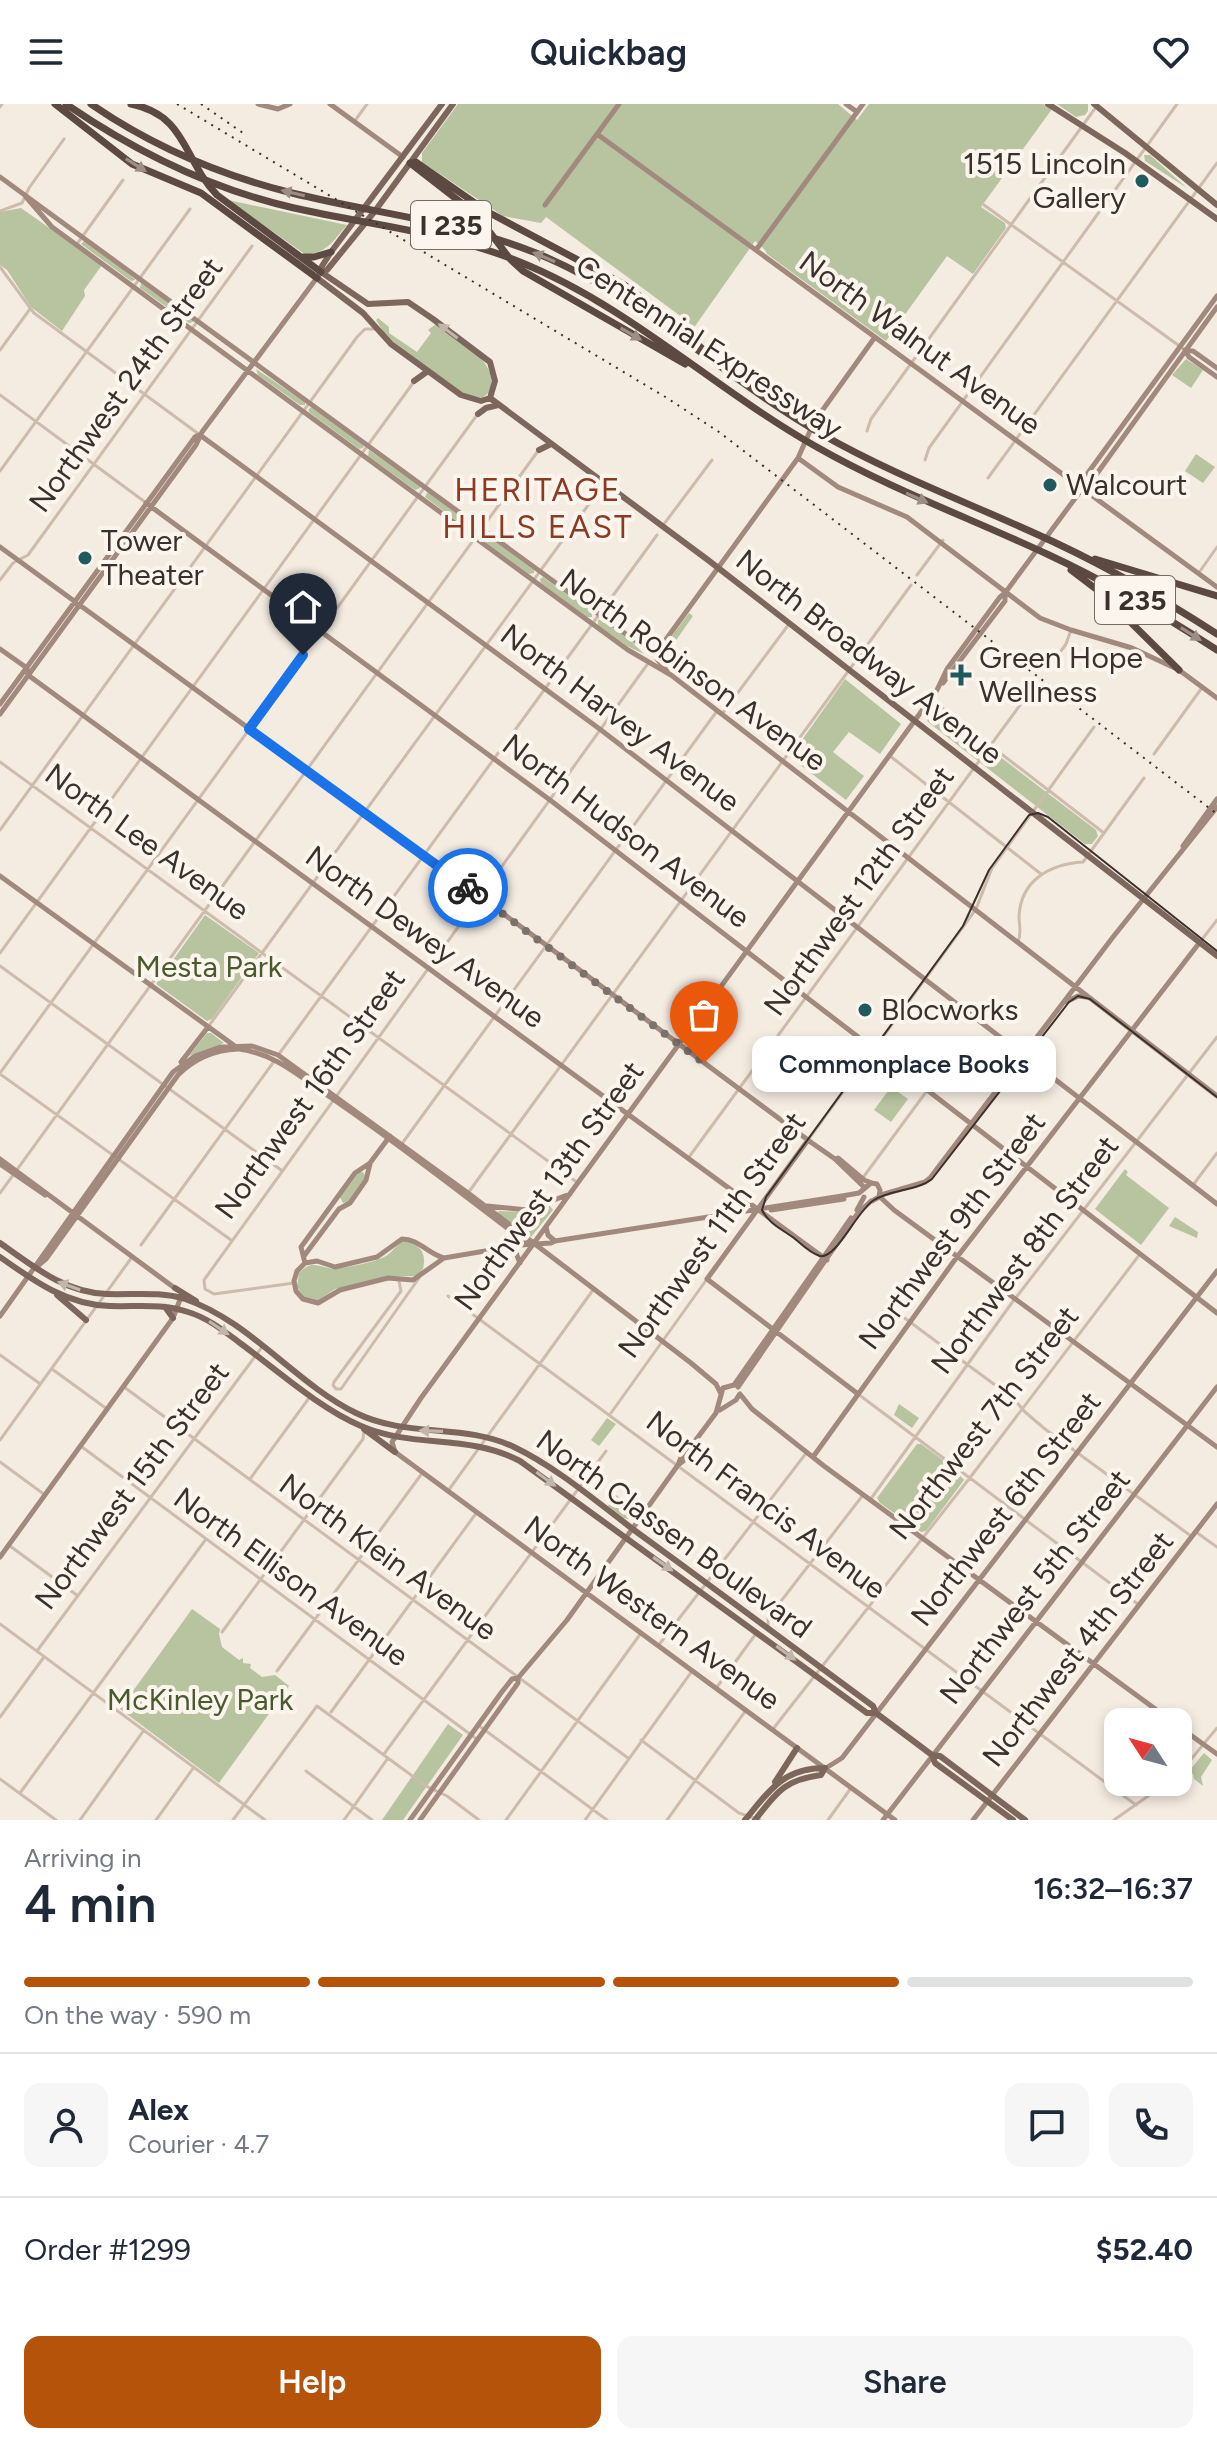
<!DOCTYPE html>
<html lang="en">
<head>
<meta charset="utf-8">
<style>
	:root { --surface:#fff; --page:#f6f6f7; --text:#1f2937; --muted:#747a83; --line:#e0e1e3; --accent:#b45309 }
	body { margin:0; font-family:Figtree,sans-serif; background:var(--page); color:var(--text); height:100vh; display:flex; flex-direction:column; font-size:30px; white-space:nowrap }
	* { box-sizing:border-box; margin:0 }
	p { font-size:26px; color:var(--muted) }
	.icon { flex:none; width:44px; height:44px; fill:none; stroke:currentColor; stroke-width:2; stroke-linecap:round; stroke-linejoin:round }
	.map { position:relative; height:1716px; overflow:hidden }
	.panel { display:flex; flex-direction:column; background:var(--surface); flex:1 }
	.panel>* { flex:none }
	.needle { width:52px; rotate:306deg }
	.controls { position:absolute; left:1104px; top:1604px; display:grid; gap:16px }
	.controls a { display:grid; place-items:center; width:88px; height:88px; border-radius:16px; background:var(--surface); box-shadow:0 4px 12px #0003; font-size:40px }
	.pin { position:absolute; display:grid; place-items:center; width:68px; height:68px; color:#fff; margin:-82px -34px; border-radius:50% 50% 50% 0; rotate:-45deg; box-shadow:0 0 8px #0007 }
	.pin .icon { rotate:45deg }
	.courier { position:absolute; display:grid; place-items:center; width:80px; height:80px; margin:-40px; border:6px solid #1a73e8; border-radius:50%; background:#fff; color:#222; box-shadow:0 2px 10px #0007 }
	.bubble { position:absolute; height:56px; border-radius:16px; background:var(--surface); box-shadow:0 4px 12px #0003; font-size:26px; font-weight:600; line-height:56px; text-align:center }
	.head em { font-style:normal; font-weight:600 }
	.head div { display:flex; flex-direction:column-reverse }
	.head { display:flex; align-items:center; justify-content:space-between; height:136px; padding:0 24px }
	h1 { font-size:52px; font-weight:600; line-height:60px }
	.bar { display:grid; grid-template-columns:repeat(4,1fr); gap:12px 8px; align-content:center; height:96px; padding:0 24px }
	.bar i { height:10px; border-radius:6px; background:var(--line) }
	.bar .selected { background:var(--accent) }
	.bar p { grid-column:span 4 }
	.line { display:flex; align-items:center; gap:20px; padding:0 24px; border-top:2px solid var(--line) }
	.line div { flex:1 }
	.round { display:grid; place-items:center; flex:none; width:84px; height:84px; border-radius:16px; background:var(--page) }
	.action { display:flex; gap:16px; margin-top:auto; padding:16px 24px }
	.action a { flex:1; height:92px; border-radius:16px; background:var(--accent); color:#fff; font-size:32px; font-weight:600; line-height:92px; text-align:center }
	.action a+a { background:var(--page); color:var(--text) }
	header { display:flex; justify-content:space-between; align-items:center; height:104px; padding:0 24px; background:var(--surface); font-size:36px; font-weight:600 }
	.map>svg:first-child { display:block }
	.green { fill:#b8c4a0 }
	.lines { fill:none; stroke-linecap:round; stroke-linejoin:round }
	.street { stroke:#cdbbac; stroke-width:3 }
	.secondary { stroke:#a18a7d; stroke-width:5 }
	.primary { stroke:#7d675c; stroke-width:6 }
	.highway { stroke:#5c4a42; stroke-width:7 }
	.tram { stroke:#3b302b; stroke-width:2 }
	.rail { stroke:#3b302b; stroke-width:2; stroke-dasharray:2 6; stroke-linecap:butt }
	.oneway { fill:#9c8e87 }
	.oneway2 { fill:#c2b5ac }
	.done { stroke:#7c716b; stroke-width:8; stroke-dasharray:0 14.4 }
	.route { stroke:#1a73e8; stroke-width:10 }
	.poi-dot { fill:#1f5a5e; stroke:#fbf5ee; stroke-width:3 }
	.labels { text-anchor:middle; stroke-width:8; stroke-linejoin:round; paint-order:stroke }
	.shield { fill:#fbf5ee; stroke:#756b66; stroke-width:2 }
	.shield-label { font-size:28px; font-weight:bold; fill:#3b302b }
	.poi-label { font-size:30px; fill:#3b302b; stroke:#fbf5ee; text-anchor:start }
	.street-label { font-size:30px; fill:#3b302b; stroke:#fbf5ee }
	.park-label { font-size:30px; fill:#4a5a2e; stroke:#fbf5ee }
	.neighbourhood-label { font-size:32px; letter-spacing:2px; fill:#8c3b22; stroke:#fbf5ee }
</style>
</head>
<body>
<header><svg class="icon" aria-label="menu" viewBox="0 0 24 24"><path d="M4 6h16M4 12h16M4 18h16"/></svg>Quickbag<svg class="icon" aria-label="heart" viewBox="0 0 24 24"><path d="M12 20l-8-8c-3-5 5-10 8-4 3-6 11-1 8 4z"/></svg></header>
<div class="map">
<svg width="1217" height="1716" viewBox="0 0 1217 1716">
	<rect width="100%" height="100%" fill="#f4ebe1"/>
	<!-- green -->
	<path class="green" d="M458 0H838L857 16 869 0H1043L1052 5 981 103 1005 119 1006 124 973 170 947 152 886 237 767 150 765 146 755 137 693 225 688 222 690 219 546 113 541 119 503 112 422 58V49Z
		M1057 0H1088V7L1085 11 1076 13Z
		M1144 51H1150L1187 84 1145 57Z
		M228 96 347 121C333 137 328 148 306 151Z
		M21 104 102 161 84 186 85 192 62 227 31 203 7 166 0 161V108Z
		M85 136 135 175V176L131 177 81 140Z
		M141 179 193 216V218L189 219 140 184Z
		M378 214 389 223V229L417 248 431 229 428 226 436 220C458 237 498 255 491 287L482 294 461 289 386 232 376 216Z
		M1186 255 1203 266 1191 284 1172 271Z
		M256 265 305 298V301H300L258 271Z
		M311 303 364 341 363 344 359 345 310 309 308 306Z
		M369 346 420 382V384L415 386 368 352Z
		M1196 350 1215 363 1203 379 1185 367Z
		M428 387 476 422 477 426 472 428 425 393Z
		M484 429 534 466V469L529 470 481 435 480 431Z
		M543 473 592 508V513H587L541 479 540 475Z
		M689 509 693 512 661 558 659 549Z
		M602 515 631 537 644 550 627 542 598 521V516Z
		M845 575 901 620 880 650 849 628 833 648 864 672 846 696 790 653Z
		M935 603 1096 726 1098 732 1092 740H1085L928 618 925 612Z
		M205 811 259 849 212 915 207 917 156 880Z
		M207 929H211L224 939 189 952Z
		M992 935 1014 951 995 976 973 960Z
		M891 983 908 995 891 1018 874 1006Z
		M1125 1065 1128 1068 1126 1071 1169 1104 1141 1141 1095 1105Z
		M360 1067 364 1069 365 1073 348 1098 343 1099 340 1093Z
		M549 1101 553 1106 531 1133 497 1109 499 1107 526 1108Z
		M1175 1113 1198 1128 1197 1134 1169 1122Z
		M403 1137C420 1139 427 1149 423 1165L417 1172 383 1173 335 1185 317 1197 305 1194 297 1183 299 1169C314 1152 323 1168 340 1164 353 1162 372 1159 384 1153 391 1150 395 1142 403 1137Z
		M899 1300 919 1314 912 1324 894 1311Z
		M607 1314 616 1320 599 1342 591 1336Z
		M917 1340H921L951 1362 964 1376 926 1427 921 1428 880 1399 877 1394Z
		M616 1391 636 1405 629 1415 624 1414 608 1402Z
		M192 1505 220 1525 219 1530 222 1543 239 1556 243 1554V1559L251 1560 250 1564 262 1573 275 1571 289 1582 219 1679 120 1605Z
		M448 1620 463 1631 403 1716H382Z
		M1204 1649 1212 1656 1201 1673 1203 1682 1194 1675 1193 1670 1189 1667Z"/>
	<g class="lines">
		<!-- street -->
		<path class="street" d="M0 3 2 0
			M354 18 367 0
			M984 101 1185 246
			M0 107 22 99 29 84 64 35
			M77 140 123 76
			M0 163 34 209 200 331
			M0 246 30 205
			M0 291 145 398
			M867 327 871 315 1096 3
			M925 356 929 344 1177 0
			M0 367 190 105
			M988 374 1217 59
			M664 420 712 356
			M1198 470 1217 443
			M917 471 943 436
			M0 476 13 459 28 451 252 142
			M1047 566 1066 540 1071 526
			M930 595 1104 729
			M722 610 789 520
			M1154 650 1201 585
			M890 652 1041 770
			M0 658 578 1079
			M0 726 357 233 365 225H377
			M1018 838C1022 829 1019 822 1019 812 1021 776 1050 760 1083 758L1144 674
			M1200 838 1217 816
			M0 849 413 279
			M0 862 281 1066
			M208 923 597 389
			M279 950 657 431
			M0 969 477 311
			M0 970 231 1136
			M808 1036 976 805 992 764 1094 623
			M401 1041 717 607
			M689 1053 1034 582
			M862 1075 926 988
			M1193 1081 1217 1049
			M0 1089 538 347
			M468 1089 911 481
			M141 1141 275 956
			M399 1177 401 1187 334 1278 333 1281 336 1285H341L419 1174
			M294 1179 214 1190 205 1185 204 1176 649 558
			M448 1192 1136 1701
			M878 1215 885 1205 891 1204 1014 1295 1025 1308 1045 1325 1191 1432
			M0 1251 39 1279
			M52 1265 107 1305
			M124 1283 628 1654
			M858 1290 1139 1501
			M611 1309 707 1175
			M0 1336 132 1153
			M82 1343 478 1636
			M0 1358 45 1391
			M250 1375 309 1294
			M448 1387 593 1186
			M870 1396 1011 1200 1217 933
			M1196 1428 1217 1443
			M10 1442 78 1492
			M0 1520 265 1716
			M768 1523V1514L863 1391
			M222 1528 363 1335 364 1326
			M658 1542 807 1348
			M37 1547 262 1243
			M277 1567 423 1368
			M717 1583 755 1531
			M331 1608 477 1408
			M0 1613 44 1553
			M1141 1618 1152 1603
			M478 1621 607 1716
			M773 1625 972 1371 1140 1150
			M641 1636 739 1709 760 1716
			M384 1650 606 1347
			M306 1667 372 1716
			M1178 1671 1217 1624
			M0 1675 56 1716
			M20 1689 206 1435
			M80 1716 144 1626
			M156 1716 194 1663
			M233 1716 317 1602 426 1682 447 1692 479 1716
			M344 1716 388 1654
			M506 1716 641 1529
			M585 1716 692 1567
			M667 1716 746 1606
			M828 1716 851 1684
			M1114 1716 1168 1678"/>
		<!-- secondary -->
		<path class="secondary" d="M258 0 278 5 290 0
			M330 0 403 53
			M846 0 857 8
			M597 30 1217 483
			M0 73 634 536 649 545H659
			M26 93 52 123 628 546 671 571 1217 992
			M545 101 619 0
			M756 146 863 0
			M1185 246 1189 253 1217 273
			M1186 246 1193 247 1217 264
			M200 331 601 626 1217 1100
			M798 354 838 383 907 413 1040 514 1071 526 1132 544 1179 566 1217 594
			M1082 384V377L1217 192
			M146 399 550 696 1217 1209
			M0 443 542 838 812 1039 835 1055 838 1054 864 1076 872 1079
			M0 545 27 564 28 571 827 1156
			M667 567 657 555 659 545 798 354 814 318 875 233
			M943 579 1005 497V490
			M0 600 195 333 199 331
			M0 610 196 341 202 328 319 171
			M1183 742 1217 695
			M0 772 239 945C276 950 300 973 330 993 398 1040 463 1090 528 1140
			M1066 898 1078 892 1086 893
			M181 958 208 923
			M808 1036 707 1175 858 1290
			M0 1055 176 1185
			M835 1055 864 1083
			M0 1060 45 1091
			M881 1091 925 1078 930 1074 1113 833 1217 703
			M879 1092 894 1106 1217 1343
			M487 1102 527 1106 570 1090
			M771 1106 844 1095
			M857 1106 864 1093
			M546 1123 548 1131 555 1137
			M509 1144 516 1149 520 1159
			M304 1152 339 1105 350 1099 366 1076 370 1060
			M444 1154C428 1150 419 1135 402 1135L377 1153 335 1163 317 1157 305 1159 297 1167 294 1177 296 1187 303 1195 318 1199 340 1186 388 1174 413 1176 444 1154 520 1141 551 1139 555 1137 842 1092 859 1089 871 1079 877 1080 880 1086 879 1093 872 1097
			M305 1159 301 1143 355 1069 370 1059 390 1032
			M35 1164 46 1155 178 971C194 955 214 946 238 945
			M0 1212 173 968 195 952 220 943 252 942 278 951 468 1089 691 1259 716 1280 721 1290
			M734 1281 851 1114
			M738 1283 858 1109 871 1097
			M740 1290 752 1305 824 1362 1173 1618
			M720 1306 736 1296 739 1291
			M813 1353 954 1157 1200 838
			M678 1361 682 1351 686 1349 716 1309 723 1284 734 1281
			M0 1453 173 1214 181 1193
			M1178 1622 1217 1650
			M826 1664 842 1654 1217 1167
			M410 1716 501 1589 512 1575 518 1574 567 1516 678 1361 687 1354 686 1349
			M420 1716 518 1579V1574
			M883 1716 1217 1283
			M895 1716 395 1348 392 1338 421 1294 937 586 947 565 1000 493 1005 489 1082 385 1088 382 1217 203
			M973 1716 1217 1400"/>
		<!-- primary -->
		<path class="primary" d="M1048 0 1125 49 1217 115
			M1094 0 1217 101
			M321 168 327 166 375 107 453 0
			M321 168 322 162 331 148 442 0
			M317 174 363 209 391 240 461 291 481 297 490 294 495 277 490 258 433 215 408 198 368 200 321 168
			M414 277 428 267
			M490 294 708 456 1217 852
			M478 310 486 304 498 301
			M539 346 551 340
			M597 389 613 385
			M0 1139C33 1162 65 1189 107 1190 133 1191 160 1187 185 1195 250 1217 295 1279 356 1309 406 1334 464 1319 514 1343 556 1363 597 1398 634 1426 714 1484 793 1543 873 1602L876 1609 932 1651 940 1652 1025 1716
			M0 1153C34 1177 67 1201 110 1202 137 1203 162 1199 188 1208 208 1214 224 1227 240 1239 277 1266 319 1304 361 1322 414 1345 466 1329 520 1357L867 1609H876
			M175 1184 196 1197
			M57 1191 86 1216
			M165 1203 173 1214
			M364 1325 395 1348
			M932 1651 935 1659 1013 1716
			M775 1678 797 1644
			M745 1716C769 1687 783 1664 825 1664
			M755 1716C777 1688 784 1676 821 1671L825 1664"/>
		<!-- highway -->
		<path class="highway" d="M55 0 132 60 201 89 317 174
			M66 0C136 48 211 85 294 104 370 121 447 128 520 158 629 202 713 284 815 342 890 385 970 414 1049 451 1107 478 1163 511 1217 546
			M91 0C152 42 220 71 292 89 376 110 454 116 536 149 642 192 725 275 823 331 899 374 980 403 1058 440 1113 466 1166 497 1217 530
			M131 0C187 11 183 56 217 91L321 168
			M303 153H314L331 148
			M685 260 523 167 510 155 477 111 410 59 416 58 488 108 623 180 653 202 706 248
			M1095 455 1217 492
			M1071 466 1100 488 1179 566"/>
		<!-- tram -->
		<path class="tram" d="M1217 847 1048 713 1038 709 1029 711 989 766 963 822 766 1093 762 1106C768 1119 783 1126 794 1134 801 1140 811 1150 820 1152 837 1155 857 1106 874 1096 892 1085 917 1087 932 1075L1069 898 1078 892 1090 895 1217 993"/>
		<!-- rail -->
		<path class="rail" d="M177 0 667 294 719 328 1217 710
			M201 0 243 29"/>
	</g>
	<!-- one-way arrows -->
	<defs><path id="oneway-solid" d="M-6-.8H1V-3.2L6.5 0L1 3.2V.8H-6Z" transform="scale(2)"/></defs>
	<g class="oneway">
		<use href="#oneway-solid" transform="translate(136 61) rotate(32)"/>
		<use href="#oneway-solid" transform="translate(293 89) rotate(-167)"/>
		<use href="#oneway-solid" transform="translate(544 153) rotate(-157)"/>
		<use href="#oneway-solid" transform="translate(631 230) rotate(30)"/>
		<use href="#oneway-solid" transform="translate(917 394) rotate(24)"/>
		<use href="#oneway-solid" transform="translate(1191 530) rotate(32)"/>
	</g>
	<g class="oneway2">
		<use href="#oneway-solid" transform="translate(448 227) rotate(-143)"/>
		<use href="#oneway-solid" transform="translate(69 1182) rotate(-160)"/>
		<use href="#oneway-solid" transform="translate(219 1224) rotate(34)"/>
		<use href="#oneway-solid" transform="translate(431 1327) rotate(-178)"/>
		<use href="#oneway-solid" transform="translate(546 1375) rotate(36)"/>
		<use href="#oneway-solid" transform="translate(663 1460) rotate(35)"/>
		<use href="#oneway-solid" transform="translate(786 1549) rotate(36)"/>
	</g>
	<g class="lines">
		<!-- done -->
		<path class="done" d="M468 784 704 959"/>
		<!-- route -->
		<path class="route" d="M303 551 249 625 468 784"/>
	</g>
	<!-- markers -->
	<g class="poi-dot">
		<circle cx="1142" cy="77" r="8"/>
		<circle cx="1050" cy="381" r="8"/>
		<circle cx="85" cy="454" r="8"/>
		<path d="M957 559h8v8h8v8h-8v8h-8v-8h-8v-8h8z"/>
		<circle cx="865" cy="906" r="8"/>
	</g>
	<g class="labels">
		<!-- shield labels -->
		<g class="shield">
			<rect x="411" y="97" width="80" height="48" rx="6"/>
			<rect x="1095" y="472" width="80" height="48" rx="6"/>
		</g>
		<g class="shield-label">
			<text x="451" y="131">I 235</text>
			<text x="1135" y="506">I 235</text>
		</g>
		<!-- poi labels -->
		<g class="poi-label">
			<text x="1126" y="70" text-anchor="end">1515 Lincoln<tspan x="1126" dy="34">Gallery</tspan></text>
			<text x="1066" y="391">Walcourt</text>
			<text x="101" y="447">Tower<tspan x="101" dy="34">Theater</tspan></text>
			<text x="979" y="564">Green Hope<tspan x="979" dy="34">Wellness</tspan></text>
			<text x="881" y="916">Blocworks</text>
		</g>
		<!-- street labels -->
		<g class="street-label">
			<text transform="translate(920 239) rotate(36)" y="10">North Walnut Avenue</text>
			<text transform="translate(709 243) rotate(33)" y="10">Centennial Expressway</text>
			<text transform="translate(126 281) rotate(-54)" y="10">Northwest 24th Street</text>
			<text transform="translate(869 553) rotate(38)" y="10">North Broadway Avenue</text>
			<text transform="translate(693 566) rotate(36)" y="10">North Robinson Avenue</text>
			<text transform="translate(620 614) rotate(37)" y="10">North Harvey Avenue</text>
			<text transform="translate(626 727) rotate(37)" y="10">North Hudson Avenue</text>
			<text transform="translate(147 738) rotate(36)" y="10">North Lee Avenue</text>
			<text transform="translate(859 787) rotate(-54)" y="10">Northwest 12th Street</text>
			<text transform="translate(425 833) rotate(36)" y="10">North Dewey Avenue</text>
			<text transform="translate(310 990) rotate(-54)" y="10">Northwest 16th Street</text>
			<text transform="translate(549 1082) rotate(-54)" y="10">Northwest 13th Street</text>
			<text transform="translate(952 1127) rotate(-53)" y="10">Northwest 9th Street</text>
			<text transform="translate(712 1131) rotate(-54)" y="10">Northwest 11th Street</text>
			<text transform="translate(1025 1151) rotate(-53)" y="10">Northwest 8th Street</text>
			<text transform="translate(984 1319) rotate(-52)" y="10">Northwest 7th Street</text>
			<text transform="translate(132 1382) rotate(-53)" y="10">Northwest 15th Street</text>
			<text transform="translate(766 1401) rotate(37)" y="10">North Francis Avenue</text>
			<text transform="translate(1006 1405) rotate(-52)" y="10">Northwest 6th Street</text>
			<text transform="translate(674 1430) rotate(36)" y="10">North Classen Boulevard</text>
			<text transform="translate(388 1453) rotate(36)" y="10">North Klein Avenue</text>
			<text transform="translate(291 1473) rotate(36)" y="10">North Ellison Avenue</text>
			<text transform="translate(1035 1483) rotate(-52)" y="10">Northwest 5th Street</text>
			<text transform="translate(652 1509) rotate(36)" y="10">North Western Avenue</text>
			<text transform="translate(1078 1545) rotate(-52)" y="10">Northwest 4th Street</text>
		</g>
		<!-- park labels -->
		<g class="park-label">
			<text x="209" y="873">Mesta Park</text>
			<text x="200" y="1606">McKinley Park</text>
		</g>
		<!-- neighbourhood labels -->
		<g class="neighbourhood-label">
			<text x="538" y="397">HERITAGE<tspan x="538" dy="37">HILLS EAST</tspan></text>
		</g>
	</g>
</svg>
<div class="controls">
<a><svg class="needle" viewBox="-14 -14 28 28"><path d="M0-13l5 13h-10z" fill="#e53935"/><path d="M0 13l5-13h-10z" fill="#747a83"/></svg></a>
</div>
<div class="pin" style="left:704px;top:959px;background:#ea580c"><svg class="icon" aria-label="bag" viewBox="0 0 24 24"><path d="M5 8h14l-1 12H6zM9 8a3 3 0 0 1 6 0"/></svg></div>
<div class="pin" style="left:303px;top:551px;background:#1f2937"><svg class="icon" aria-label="home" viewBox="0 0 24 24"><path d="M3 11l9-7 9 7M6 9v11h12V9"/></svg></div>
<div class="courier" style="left:468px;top:784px"><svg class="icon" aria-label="bike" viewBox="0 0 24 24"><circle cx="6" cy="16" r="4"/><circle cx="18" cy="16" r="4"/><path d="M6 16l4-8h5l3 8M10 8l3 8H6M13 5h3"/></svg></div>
<div class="bubble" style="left:752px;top:932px;width:304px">Commonplace Books</div>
</div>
<section class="panel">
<div class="head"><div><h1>4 min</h1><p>Arriving in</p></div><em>16:32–16:37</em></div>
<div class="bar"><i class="selected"></i><i class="selected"></i><i class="selected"></i><i></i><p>On the way · 590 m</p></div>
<div class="line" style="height:144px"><a class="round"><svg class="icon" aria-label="person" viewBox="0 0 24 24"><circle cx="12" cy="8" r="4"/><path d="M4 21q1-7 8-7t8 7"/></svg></a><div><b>Alex</b><p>Courier · 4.7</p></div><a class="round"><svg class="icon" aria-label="chat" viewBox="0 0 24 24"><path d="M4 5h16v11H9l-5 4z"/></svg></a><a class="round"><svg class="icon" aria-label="phone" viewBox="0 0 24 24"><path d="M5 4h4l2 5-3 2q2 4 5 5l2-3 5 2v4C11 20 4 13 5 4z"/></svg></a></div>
<div class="line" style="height:104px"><div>Order #1299</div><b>$52.40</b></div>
<div class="action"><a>Help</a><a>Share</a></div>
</section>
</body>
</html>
